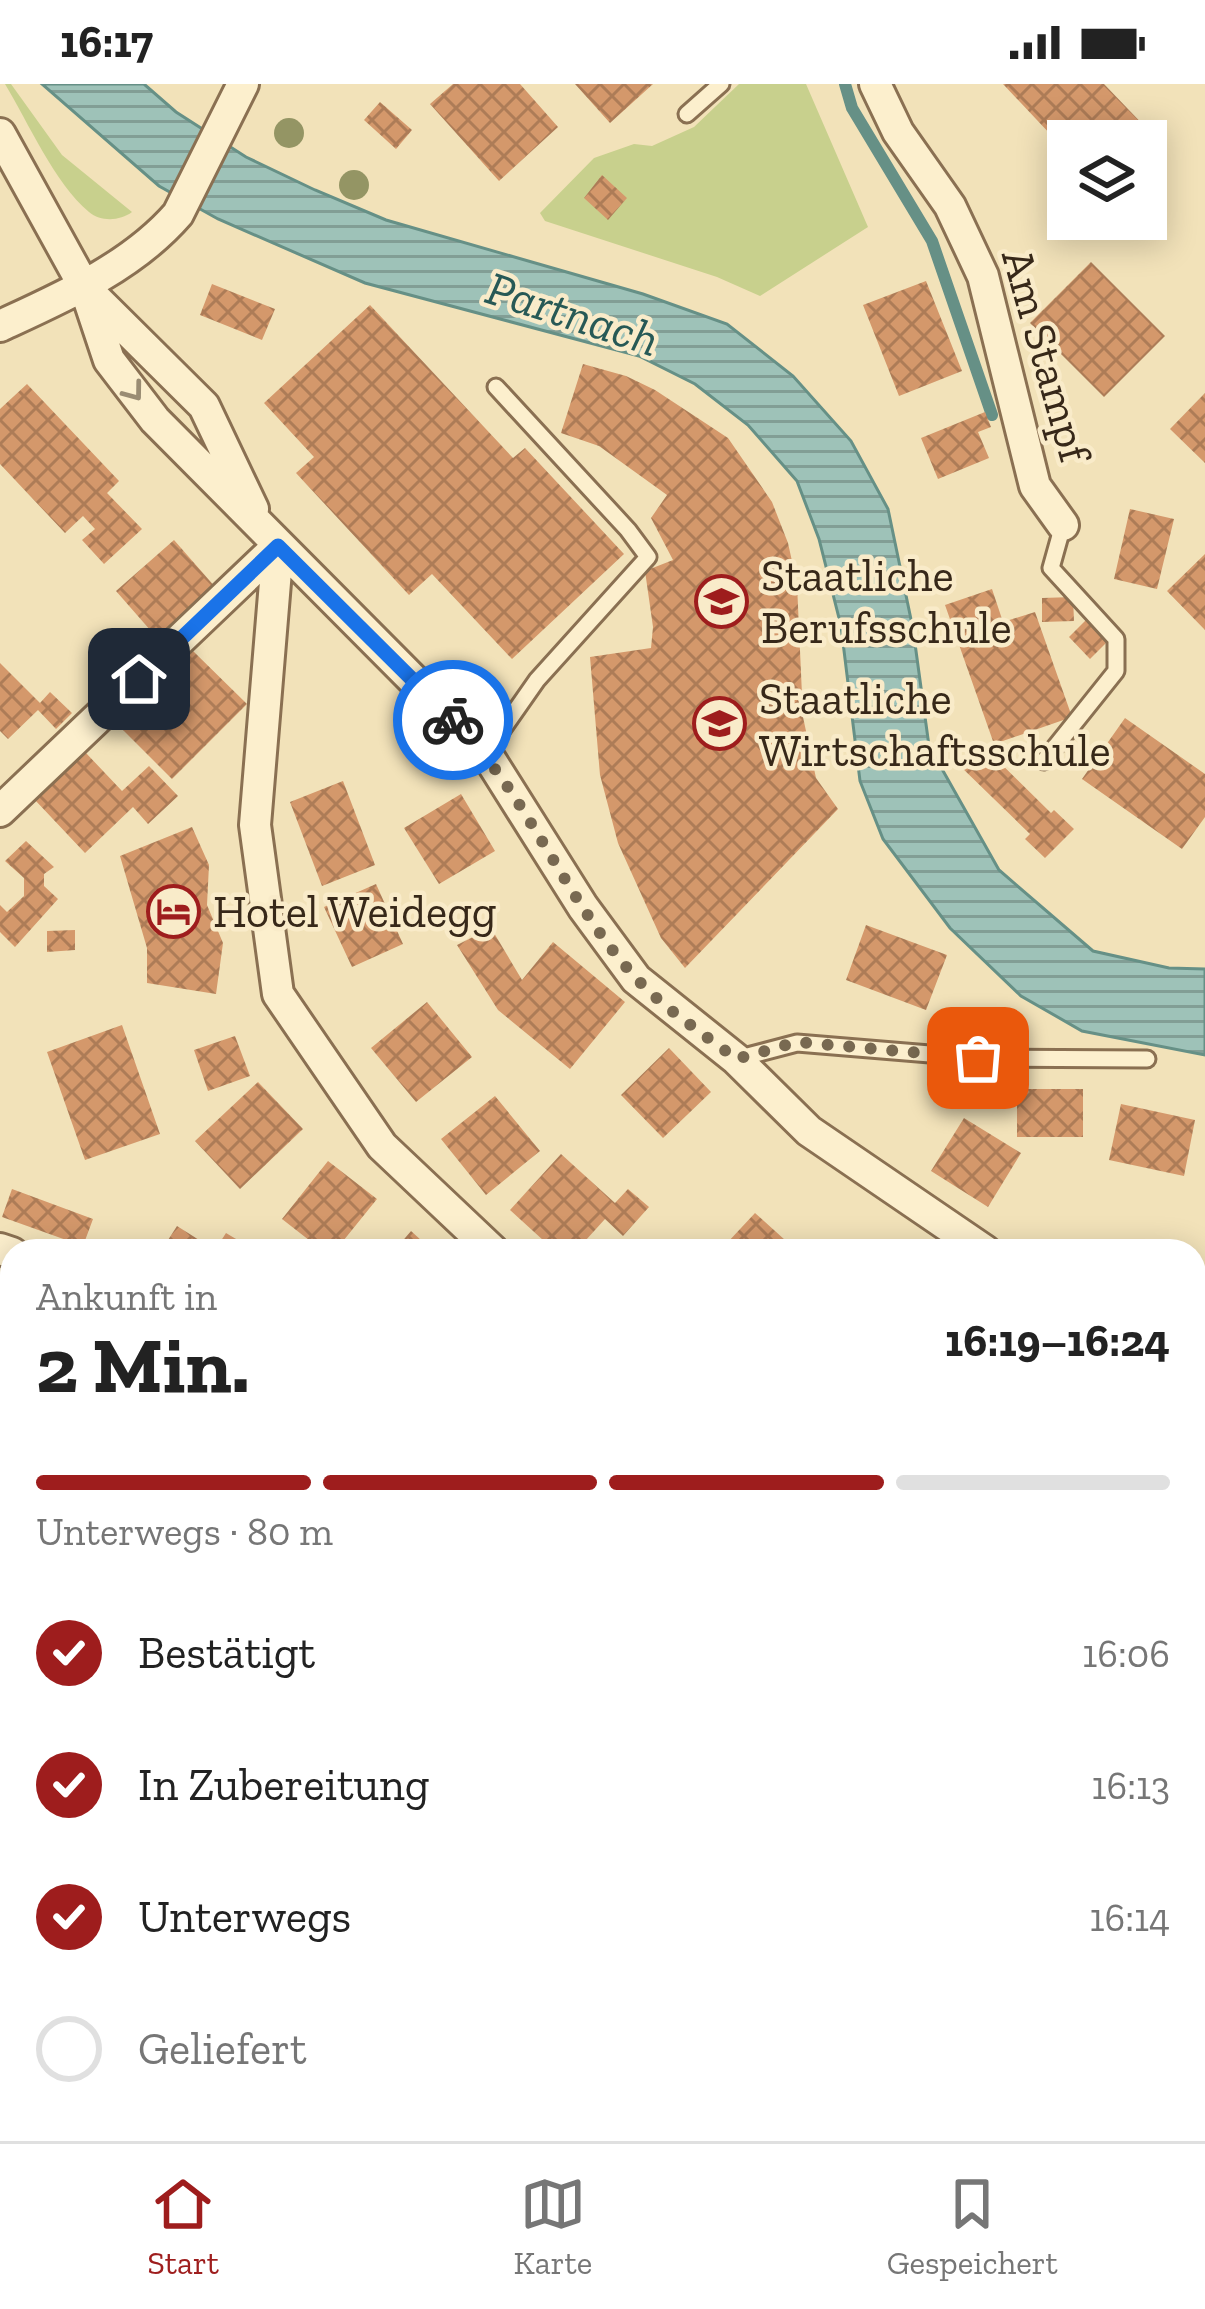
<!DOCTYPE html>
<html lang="de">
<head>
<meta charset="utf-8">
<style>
	:root { --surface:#fff; --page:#f2f2f2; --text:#222; --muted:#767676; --line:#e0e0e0; --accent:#9e1d1d }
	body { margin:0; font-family:"Zilla Slab",serif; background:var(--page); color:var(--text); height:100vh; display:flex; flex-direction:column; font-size:45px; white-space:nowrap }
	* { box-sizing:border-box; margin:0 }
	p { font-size:39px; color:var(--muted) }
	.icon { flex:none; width:66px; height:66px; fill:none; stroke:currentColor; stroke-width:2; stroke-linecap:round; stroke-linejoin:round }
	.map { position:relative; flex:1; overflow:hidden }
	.details { position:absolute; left:0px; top:1155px; width:1206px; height:903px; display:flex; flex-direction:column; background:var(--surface); border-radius:36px 36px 0 0; box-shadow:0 6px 30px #0003 }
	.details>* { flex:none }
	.tools { position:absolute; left:1047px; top:36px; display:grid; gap:24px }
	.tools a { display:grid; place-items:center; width:120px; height:120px; border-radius:0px; background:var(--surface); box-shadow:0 6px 30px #0003; font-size:60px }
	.pin { position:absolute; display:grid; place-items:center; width:102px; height:102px; color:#fff; margin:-51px; border-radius:24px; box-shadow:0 6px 18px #0006 }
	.courier { position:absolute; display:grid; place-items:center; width:120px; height:120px; margin:-60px; border:9px solid #1a73e8; border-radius:50%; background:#fff; color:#222; box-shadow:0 3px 15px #0007 }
	.headline em { font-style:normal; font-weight:800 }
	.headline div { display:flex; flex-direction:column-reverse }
	.headline { display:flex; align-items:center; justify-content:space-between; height:204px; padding:0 36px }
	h1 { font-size:78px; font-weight:800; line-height:90px }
	.bar { display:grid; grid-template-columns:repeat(4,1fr); gap:18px 12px; align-content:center; height:144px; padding:0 36px }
	.bar i { height:15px; border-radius:9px; background:var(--line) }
	.bar .current { background:var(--accent) }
	.bar p { grid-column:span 4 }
	ol { padding:0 36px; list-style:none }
	li { display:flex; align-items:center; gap:36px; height:132px }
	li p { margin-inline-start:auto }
	li .icon { padding:12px; border-radius:50%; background:var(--accent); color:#fff; stroke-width:4 }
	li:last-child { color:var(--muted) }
	li i { width:66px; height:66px; border:6px solid var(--line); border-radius:50% }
	.status { display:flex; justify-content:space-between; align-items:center; height:84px; padding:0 60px; background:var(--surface); direction:ltr }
	.status svg { height:33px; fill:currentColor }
	.tabs { display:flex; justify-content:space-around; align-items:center; height:168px; border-top:3px solid var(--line); background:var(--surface); font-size:33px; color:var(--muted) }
	.tabs a { display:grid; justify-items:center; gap:6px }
	.tabs .current { color:var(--accent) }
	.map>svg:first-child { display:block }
	.green { fill:#c8d08d }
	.water { fill:url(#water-rules); stroke:#669086; stroke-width:3 }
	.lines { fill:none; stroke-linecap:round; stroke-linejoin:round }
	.stream { stroke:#669086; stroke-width:12 }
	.building { fill:url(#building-cross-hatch) }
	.service-casing { stroke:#8a7052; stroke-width:21 }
	.minor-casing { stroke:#8a7052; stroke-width:36 }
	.service { stroke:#fcefcd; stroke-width:15 }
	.minor { stroke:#fcefcd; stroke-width:30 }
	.tree { fill:#949564 }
	.oneway { stroke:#9a8c73 }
	.done { stroke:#786951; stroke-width:12; stroke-dasharray:0 21.6 }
	.route { stroke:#1a73e8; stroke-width:15 }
	.labels { text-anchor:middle; stroke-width:9; stroke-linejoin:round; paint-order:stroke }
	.street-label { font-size:45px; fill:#372819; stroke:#f9ebc9 }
	.poi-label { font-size:45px; fill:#372819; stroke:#f9ebc9; text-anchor:start }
	.water-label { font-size:48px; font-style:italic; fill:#275956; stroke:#f9ebc9 }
</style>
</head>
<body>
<div class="status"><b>16:17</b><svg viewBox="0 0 49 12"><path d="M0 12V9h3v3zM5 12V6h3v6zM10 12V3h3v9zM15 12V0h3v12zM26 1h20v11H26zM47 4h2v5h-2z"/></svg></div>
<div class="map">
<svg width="1205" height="2057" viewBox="0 0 1205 2057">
	<defs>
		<pattern id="water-rules" width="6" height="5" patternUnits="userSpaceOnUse" patternTransform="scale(3)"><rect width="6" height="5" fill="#9ec2b8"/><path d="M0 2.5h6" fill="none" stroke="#829e95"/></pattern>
		<pattern id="building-cross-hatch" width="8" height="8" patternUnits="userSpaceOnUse" patternTransform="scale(3)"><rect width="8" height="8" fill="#d4986b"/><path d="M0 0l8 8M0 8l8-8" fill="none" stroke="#ad7c57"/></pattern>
	</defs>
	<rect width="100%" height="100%" fill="#f2e2b9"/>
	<!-- green -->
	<path class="green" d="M5 0H11L62 71 132 128C120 137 101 138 89 128 55 100 28 38 5 0Z
		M739 0H806L868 143 760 212 717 193 545 137 540 129 594 74 634 60 652 62 694 43Z"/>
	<!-- water -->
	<path class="water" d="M42 0H144L176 28 246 73 315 106 386 136 643 210 727 240 793 292 851 357 888 425 913 545 929 662 999 786 1093 867 1169 884 1205 885V971L1082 947 1021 912 950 844 883 755 860 697 841 542 819 455 797 397 748 341 695 300 639 272 365 199 218 135 159 102Z"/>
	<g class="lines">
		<!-- stream -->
		<path class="stream" d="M845 0 852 24 932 157 992 331"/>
	</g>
	<!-- building -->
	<path class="building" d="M453 0H520L558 43 499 97 430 20Z
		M575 0H653L610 39Z
		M1003 0H1104L1151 49 1143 57H1068V69Z
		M380 18 412 46 396 65 364 36Z
		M602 91 627 114 608 136 584 114Z
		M1091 178 1165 252 1104 313 1030 239Z
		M926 197 962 287 899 312 863 221Z
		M212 200 275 225 262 256 200 231Z
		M370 221 513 374 525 364 624 470 512 575 432 490 409 511 296 389 314 373 264 319Z
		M583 280 626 292 655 306 728 354 772 418 788 459 797 500 803 633 816 694 838 725 685 884 661 854 618 759 600 691 590 573 651 564 653 543 645 487 673 476 651 434 667 411 599 362 561 349Z
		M27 300 119 397 107 409 142 445 104 480 82 456 95 445 83 432 65 449 0 380V325Z
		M1205 309V379L1170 345Z
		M985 328 991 343 978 348 989 374 938 395 921 354Z
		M1130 425 1174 435 1157 505 1114 495Z
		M174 456 216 504 158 555 116 507Z
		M1205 470V546L1167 507Z
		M992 505 1003 538 1035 528 1072 633 994 660 945 521Z
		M1073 513 1074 537 1042 538V514Z
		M1087 535 1109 556 1090 575 1069 553Z
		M193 567 247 620 172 695 119 642Z
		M0 579 40 619 50 608 72 629 56 645 38 626 8 655 0 647Z
		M1125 634 1205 690V733L1182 765 1082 695Z
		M979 658 1051 729 1054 726 1074 745 1045 774 1025 755 1030 750 958 680Z
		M86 669 122 707 149 682 178 712 148 740 133 723 85 769 35 716Z
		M343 697 375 781 322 802 290 718Z
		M461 710 495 767 439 800 404 744Z
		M192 743 209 781 207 821 223 859 216 910 147 899V864L120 772Z
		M26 757 54 783 44 790V802L58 815 15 863 0 848V821L7 828 24 812V794L5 777Z
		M376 800 403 860 352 883 324 823Z
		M866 841 947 871 926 926 846 896Z
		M491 844 522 896 553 858 625 918 570 985 498 926 457 861Z
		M75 846V866L47 868V847Z
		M427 918 472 973 416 1018 371 964Z
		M122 941 160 1050 85 1076 47 968Z
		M235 952 250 992 208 1007 194 966Z
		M669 964 711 1008 663 1054 621 1011Z
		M258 998 303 1045 240 1105 195 1057Z
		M1017 1005H1083V1053H1017Z
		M495 1012 540 1067 486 1111 441 1055Z
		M1121 1020 1195 1036 1184 1092 1109 1076Z
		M964 1034 1021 1069 988 1123 931 1087Z
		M561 1070 615 1119 628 1105 649 1123 623 1152 605 1135 576 1167H555L510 1126Z
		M328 1077 377 1115 335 1167H323L282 1135Z
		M12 1105 93 1135 83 1162 2 1133Z
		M755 1129 785 1156 775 1167H736L727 1159Z
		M177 1142 215 1166 226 1149 256 1167H161Z
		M411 1147 433 1167H394Z
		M1205 1197V1266L1194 1260V1215Z
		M0 1201 12 1206 9 1274 0 1270Z
		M1194 1513 1205 1520V1573L1194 1589Z
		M4 1646 12 1682V1718L0 1721V1647Z
		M12 1845V1911L0 1914V1848Z
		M1205 1861V1943L1194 1933V1873Z
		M335 2046H441L444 2057H338Z
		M508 2046H640L643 2057H511Z
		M764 2046H853L859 2057H770Z
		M996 2046H1032L1040 2057H981Z"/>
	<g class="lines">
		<defs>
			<path id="service" d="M687 30 721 0
				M486 669 537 596 648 473 628 446 496 303
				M1044 677 1116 587V555L1051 484 1063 441
				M736 975 797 959 978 974 1147 975
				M1194 1834 1205 1821
				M1194 1962 1205 1974
				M932 2057 949 2046"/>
			<path id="minor" d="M875 0 898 48 950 122 983 192 1035 402 1063 441
				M0 50 85 204 109 276 155 336 486 669 583 823 636 895 736 975 809 1047 985 1167
				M89 208 204 322 253 425
				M0 242C63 213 132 183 178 130L243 0
				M278 462 255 741 278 910 382 1062 493 1167
				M0 727 278 462
				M0 1165 12 1169
				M1194 1296 1205 1303
				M0 1518H12
				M1194 1717 1205 1725
				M0 1987 12 1992
				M137 2046 163 2057
				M696 2046 702 2057"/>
		</defs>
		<!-- service casing -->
		<use href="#service" class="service-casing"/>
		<!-- minor casing -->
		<use href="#minor" class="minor-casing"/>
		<!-- service -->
		<use href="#service" class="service"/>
		<!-- minor -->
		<use href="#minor" class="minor"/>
	</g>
	<!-- trees -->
	<g class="tree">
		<circle cx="289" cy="49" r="15"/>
		<circle cx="354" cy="101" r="15"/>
	</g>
	<!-- one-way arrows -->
	<defs><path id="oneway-chevron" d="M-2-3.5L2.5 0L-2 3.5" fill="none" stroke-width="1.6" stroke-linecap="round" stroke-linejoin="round" transform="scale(3)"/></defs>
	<use class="oneway" href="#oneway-chevron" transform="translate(134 308) rotate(53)"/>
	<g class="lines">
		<!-- done -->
		<path class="done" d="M453 636C528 710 564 815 635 893 663 924 703 949 736 975L797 958 978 974"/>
		<!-- route -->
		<path class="route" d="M139 595 278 462 453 636"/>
	</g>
	<!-- icons -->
	<defs>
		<symbol id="school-ring" viewBox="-11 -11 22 22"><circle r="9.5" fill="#f9ebc9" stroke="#9e1d1d" stroke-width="1.5"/><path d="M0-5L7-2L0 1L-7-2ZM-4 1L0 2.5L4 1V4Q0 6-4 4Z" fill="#9e1d1d"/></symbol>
		<symbol id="hotel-ring" viewBox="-11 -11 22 22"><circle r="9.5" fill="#f9ebc9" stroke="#9e1d1d" stroke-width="1.5"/><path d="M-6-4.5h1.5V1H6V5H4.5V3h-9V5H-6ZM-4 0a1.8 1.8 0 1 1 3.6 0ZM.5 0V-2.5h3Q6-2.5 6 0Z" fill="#9e1d1d"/></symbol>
	</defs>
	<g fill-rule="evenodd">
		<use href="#school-ring" x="692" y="488" width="59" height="59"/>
		<use href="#school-ring" x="690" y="610" width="59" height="59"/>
		<use href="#hotel-ring" x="144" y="798" width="59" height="59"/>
	</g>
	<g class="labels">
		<!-- street labels -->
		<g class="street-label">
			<text transform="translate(1047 271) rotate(74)" y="16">Am Stampf</text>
		</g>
		<!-- poi labels -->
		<g class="poi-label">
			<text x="761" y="507">Staatliche<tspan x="761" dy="52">Berufsschule</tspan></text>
			<text x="759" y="630">Staatliche<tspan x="759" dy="52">Wirtschaftsschule</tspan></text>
			<text x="213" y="843">Hotel Weidegg</text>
		</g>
		<!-- water labels -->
		<g class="water-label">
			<text transform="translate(573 229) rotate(18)" y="17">Partnach</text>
		</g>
	</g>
</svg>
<div class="tools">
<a><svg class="icon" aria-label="layers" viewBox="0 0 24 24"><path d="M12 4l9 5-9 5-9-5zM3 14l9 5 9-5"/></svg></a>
</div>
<div class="pin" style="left:978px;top:974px;background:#ea580c"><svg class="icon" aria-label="bag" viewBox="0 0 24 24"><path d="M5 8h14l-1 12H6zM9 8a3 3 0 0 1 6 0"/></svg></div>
<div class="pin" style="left:139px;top:595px;background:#1f2937"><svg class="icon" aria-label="home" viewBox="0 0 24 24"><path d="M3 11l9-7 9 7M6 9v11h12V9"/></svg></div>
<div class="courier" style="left:453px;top:636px"><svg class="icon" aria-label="bike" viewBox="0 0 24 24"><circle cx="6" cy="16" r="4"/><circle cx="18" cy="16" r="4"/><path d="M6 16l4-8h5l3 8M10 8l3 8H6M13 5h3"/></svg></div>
<section class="details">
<div class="headline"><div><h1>2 Min.</h1><p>Ankunft in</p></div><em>16:19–16:24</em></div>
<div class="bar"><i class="current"></i><i class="current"></i><i class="current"></i><i></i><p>Unterwegs · 80 m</p></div>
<ol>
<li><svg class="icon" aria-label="check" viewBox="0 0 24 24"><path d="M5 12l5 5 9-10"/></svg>Bestätigt<p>16:06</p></li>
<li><svg class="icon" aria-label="check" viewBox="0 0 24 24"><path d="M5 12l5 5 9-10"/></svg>In Zubereitung<p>16:13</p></li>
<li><svg class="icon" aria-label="check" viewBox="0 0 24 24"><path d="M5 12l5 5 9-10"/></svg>Unterwegs<p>16:14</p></li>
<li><i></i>Geliefert</li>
</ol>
</section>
</div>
<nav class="tabs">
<a class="current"><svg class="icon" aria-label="home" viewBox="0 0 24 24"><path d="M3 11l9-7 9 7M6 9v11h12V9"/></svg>Start</a>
<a><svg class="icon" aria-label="map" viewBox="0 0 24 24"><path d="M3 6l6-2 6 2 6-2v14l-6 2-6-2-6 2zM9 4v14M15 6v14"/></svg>Karte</a>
<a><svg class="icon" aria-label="saved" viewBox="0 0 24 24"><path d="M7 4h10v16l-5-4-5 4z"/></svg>Gespeichert</a>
</nav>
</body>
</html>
